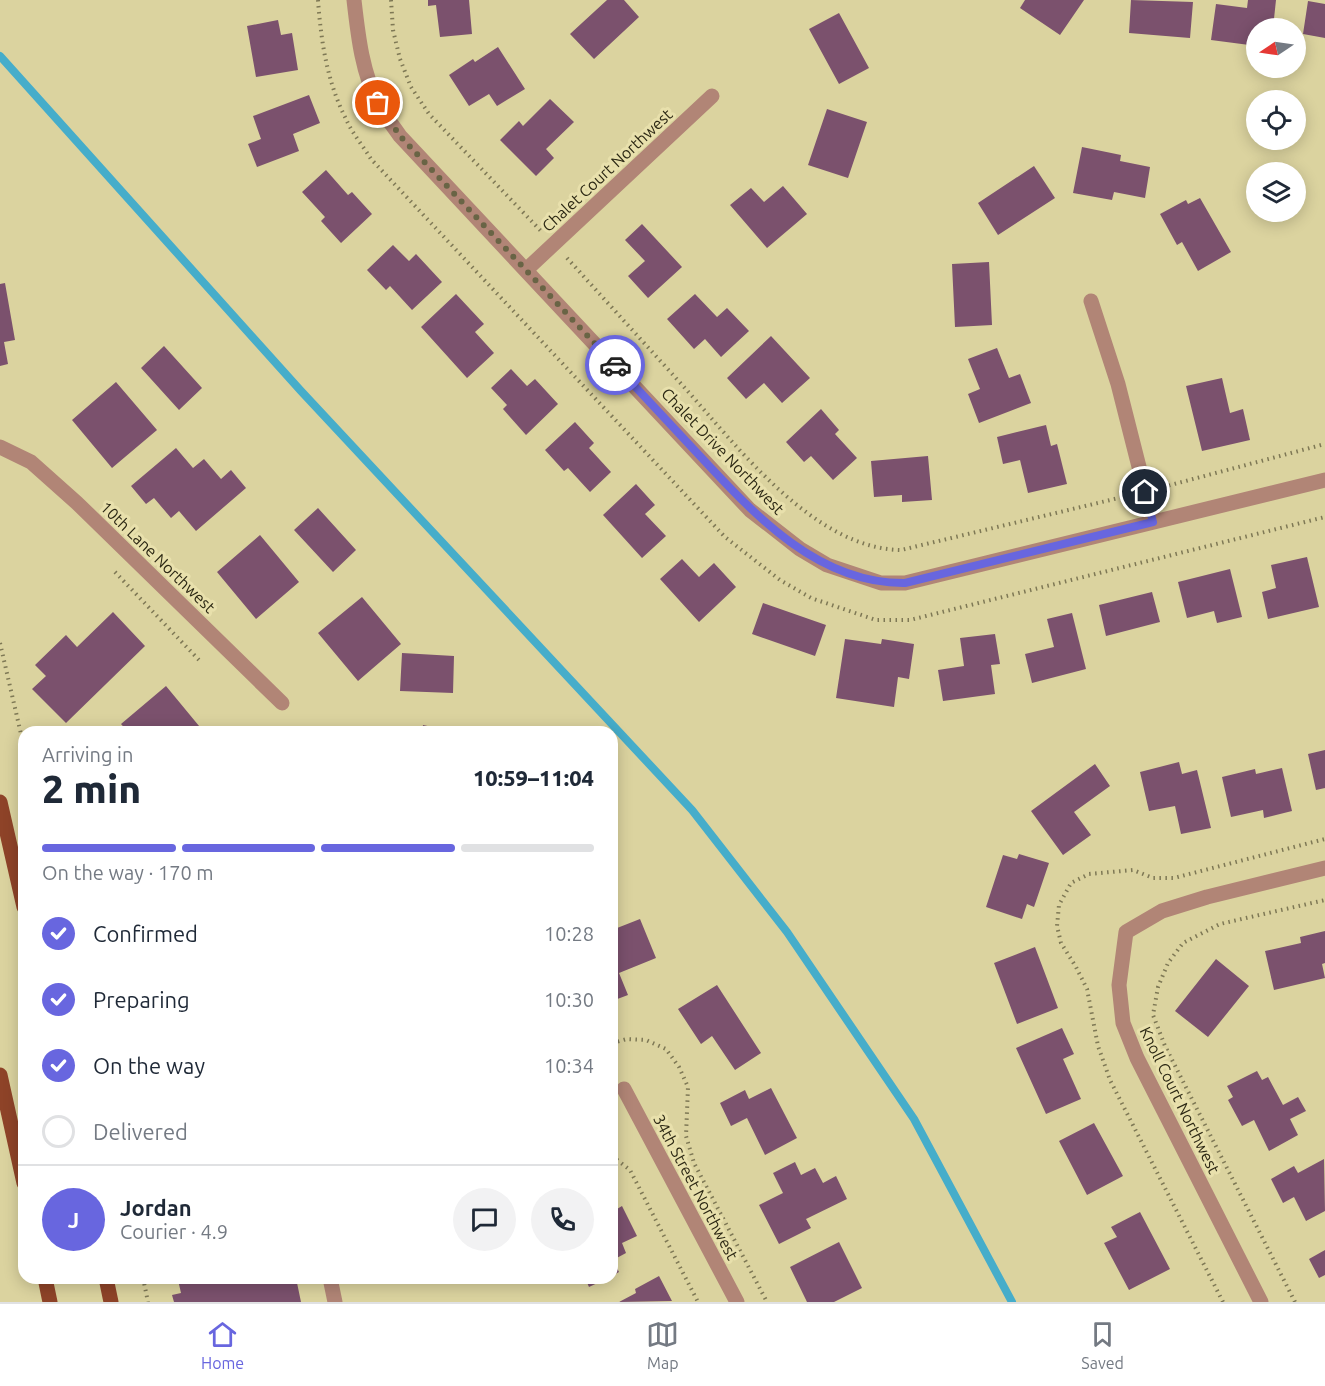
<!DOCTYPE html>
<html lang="en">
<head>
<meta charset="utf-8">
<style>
	:root { --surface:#fff; --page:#f2f2f3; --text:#1f2937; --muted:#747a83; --line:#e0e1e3; --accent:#6866df }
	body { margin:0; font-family:Ubuntu,sans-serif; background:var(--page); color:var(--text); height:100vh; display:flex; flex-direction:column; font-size:22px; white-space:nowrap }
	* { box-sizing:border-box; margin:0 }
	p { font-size:20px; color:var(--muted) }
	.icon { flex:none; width:33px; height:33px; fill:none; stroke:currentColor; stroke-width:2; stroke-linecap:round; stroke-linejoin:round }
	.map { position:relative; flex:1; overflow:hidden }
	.side { position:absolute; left:18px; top:726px; width:600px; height:558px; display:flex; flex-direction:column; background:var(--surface); border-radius:18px; box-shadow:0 3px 15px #0003 }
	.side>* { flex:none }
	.needle { width:39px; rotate:257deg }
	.tools { position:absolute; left:1246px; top:18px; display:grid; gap:12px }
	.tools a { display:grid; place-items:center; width:60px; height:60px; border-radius:50%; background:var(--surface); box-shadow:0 3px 15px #0003; font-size:30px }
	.pin { position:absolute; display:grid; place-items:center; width:51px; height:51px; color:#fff; margin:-26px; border:3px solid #fff; border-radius:50%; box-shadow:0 2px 6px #0007 }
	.courier { position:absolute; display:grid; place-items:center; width:60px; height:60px; margin:-30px; border:4px solid #6866df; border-radius:50%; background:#fff; color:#222; box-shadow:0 2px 8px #0007 }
	.head em { font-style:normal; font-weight:800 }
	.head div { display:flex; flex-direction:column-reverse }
	.head { display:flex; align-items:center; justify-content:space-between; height:102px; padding:0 24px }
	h1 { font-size:39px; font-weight:800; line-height:45px }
	.bar { display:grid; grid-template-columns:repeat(4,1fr); gap:9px 6px; align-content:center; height:72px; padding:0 24px }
	.bar i { height:8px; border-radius:4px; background:var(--line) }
	.bar .selected { background:var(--accent) }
	.bar p { grid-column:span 4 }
	.line { display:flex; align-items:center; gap:15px; padding:0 24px; border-top:2px solid var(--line) }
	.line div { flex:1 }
	.round { display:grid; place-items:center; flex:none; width:63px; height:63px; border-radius:32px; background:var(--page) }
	ol { padding:0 24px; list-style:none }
	li { display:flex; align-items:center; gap:18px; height:66px }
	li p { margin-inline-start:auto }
	li .icon { padding:6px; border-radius:50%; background:var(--accent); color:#fff; stroke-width:4 }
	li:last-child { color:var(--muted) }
	li i { width:33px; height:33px; border:3px solid var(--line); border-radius:50% }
	.tabs { display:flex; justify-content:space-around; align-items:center; height:84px; border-top:2px solid var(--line); background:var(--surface); font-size:16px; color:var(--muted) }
	.tabs a { display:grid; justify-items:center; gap:3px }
	.tabs .selected { color:var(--accent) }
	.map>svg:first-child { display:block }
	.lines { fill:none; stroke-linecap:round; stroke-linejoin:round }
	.stream { stroke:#46adca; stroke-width:8 }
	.building { fill:#7b516d }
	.path { stroke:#7e7855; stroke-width:4; stroke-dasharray:1.5 4.5; stroke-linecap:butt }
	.minor { stroke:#b18576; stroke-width:15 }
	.primary { stroke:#8e4328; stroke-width:15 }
	.done { stroke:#696445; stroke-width:6; stroke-dasharray:0 10.8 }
	.route { stroke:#6866df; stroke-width:8 }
	.labels { text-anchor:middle; stroke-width:6; stroke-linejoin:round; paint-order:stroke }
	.street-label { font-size:16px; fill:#2c2814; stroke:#e8e0ac }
</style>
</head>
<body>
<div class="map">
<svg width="1325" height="1302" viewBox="0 0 1325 1302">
	<rect width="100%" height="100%" fill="#dbd39f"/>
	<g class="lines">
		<!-- stream -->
		<path class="stream" d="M0 56 301 391 692 810 787 932 914 1119 1012 1302"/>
	</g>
	<!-- building -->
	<path class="building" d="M428 0H469L472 34 440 37 436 5 428 6Z
		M607 0H624L639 17 594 59 570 34Z
		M1025 0H1084L1060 35 1020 8Z
		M1131 0 1193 2 1190 38 1129 33Z
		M1248 0H1276L1273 28H1257V46L1211 40 1216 4 1247 8Z
		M1308 1 1325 4V38L1303 34Z
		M839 13 869 68 839 84 809 29Z
		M278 20 281 35 292 33 298 70 256 77 247 26Z
		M498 47 525 89 497 106 489 94 469 106 449 75 473 59 475 62Z
		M309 95 320 123 293 134 299 151 257 167 248 144 261 139 253 116Z
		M550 99 574 122 546 149 554 158 536 176 500 140 519 121 523 126Z
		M827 109 867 122 848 178 808 165Z
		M1082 147 1121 155 1120 161 1150 167 1145 198 1114 192 1112 200 1073 193Z
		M1034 166 1055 198 998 235 978 203Z
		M326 170 348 195 352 192 372 214 341 243 321 221 325 217 302 192Z
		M783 186 807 214 767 248 730 205 751 188 764 202Z
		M1200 198 1231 252 1198 271 1182 242 1177 245 1160 214 1186 200 1188 204Z
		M642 224 682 267 648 298 628 276 645 261 625 240Z
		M393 245 409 261 416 254 442 282 412 310 390 286 386 290 367 270Z
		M989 262 992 325 955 327 952 264Z
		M5 283 15 340 4 342 8 364 0 366V284Z
		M456 294 484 324 475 332 494 353 467 378 421 327Z
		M695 294 717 317 727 308 749 331 721 357 705 339 694 349 667 319Z
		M771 336 810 378 782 403 764 383 746 399 727 378Z
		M164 346 202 388 179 410 141 368Z
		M997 348 1009 378 1020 374 1031 403 979 423 968 394 980 389 968 359Z
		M511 369 527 386 535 379 558 404 526 435 503 409 507 405 491 388Z
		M1222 378 1230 413 1243 409 1250 440 1202 451 1186 386Z
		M116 382 157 430 112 468 72 420Z
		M821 409 839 430 835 434 857 458 833 480 811 456 804 462 786 442Z
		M575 422 594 443 589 448 611 472 590 492 568 468 564 471 545 450Z
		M1046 425 1051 446 1057 444 1067 484 1028 493 1020 460 1003 464 997 437Z
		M176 448 193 468 204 459 221 479 231 470 246 488 196 531 179 511 171 518 154 498 146 504 131 486Z
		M928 456 932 500 902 502V495L874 497 871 461Z
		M636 484 655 505 645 514 666 536 642 558 603 515Z
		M318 508 356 550 333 572 294 530Z
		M260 535 299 582 256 619 217 572Z
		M1307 557 1319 607 1268 619 1262 592 1276 588 1271 565Z
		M682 559 699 577 714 563 736 587 699 622 660 579Z
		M1230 569 1242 617 1217 623 1214 611 1187 618 1178 582Z
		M1152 592 1160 622 1106 636 1099 605Z
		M362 597 401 644 358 681 318 633Z
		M763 603 826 625 815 656 752 634Z
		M113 612 145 646 66 723 32 689 46 676 35 665 66 635 77 647Z
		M1072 613 1086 669 1032 683 1025 654 1054 647 1047 619Z
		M995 634 1000 664 991 665 995 694 943 701 938 670 964 666 960 638Z
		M845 639 881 644 882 639 914 644 909 679 898 677 894 707 836 698Z
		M402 653 454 656 453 693 400 691Z
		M166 686 204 732H128L121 724Z
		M423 725 450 731V732H422Z
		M1325 750V788L1316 790 1308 754Z
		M1179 762 1182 774 1197 770 1211 828 1181 834 1175 806 1149 811 1140 772Z
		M1095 764 1110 786 1074 812 1091 835 1063 855 1031 811Z
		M1282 768 1292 811 1264 818 1263 810 1231 817 1222 777 1255 769 1256 774Z
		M1019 854 1049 863 1034 907 1027 904 1022 919 986 907 1003 855 1017 859Z
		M640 919 656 958 619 973 628 995 612 1001V930Z
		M1325 931V963L1322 964 1325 978 1274 990 1265 951 1301 943 1300 937Z
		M1035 947 1058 1008 1017 1024 994 963Z
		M1216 959 1249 986 1208 1037 1175 1011Z
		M717 985 761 1053 735 1070 712 1036 701 1044 678 1009Z
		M1062 1028 1074 1054 1063 1059 1081 1099 1046 1114 1016 1048Z
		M1257 1071 1262 1080 1268 1077 1283 1105 1298 1097 1306 1111 1290 1119 1298 1135 1269 1151 1254 1120 1242 1126 1228 1100 1233 1097 1227 1086Z
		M771 1088 797 1138 765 1155 747 1118 731 1126 720 1103 745 1090 749 1099Z
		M1094 1123 1123 1176 1087 1195 1059 1141Z
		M1324 1159 1325 1211 1306 1221 1294 1197 1283 1203 1271 1179 1294 1166 1298 1173Z
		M795 1162 801 1175 815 1168 823 1183 836 1176 847 1199 806 1219 811 1228 779 1244 759 1205 783 1193 773 1173Z
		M622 1206 637 1236 622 1243 626 1253 613 1260 619 1272 612 1276V1212Z
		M1140 1212 1170 1269 1129 1290 1104 1243 1117 1237 1111 1227Z
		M839 1242 862 1288 834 1302H807L790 1267Z
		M1325 1250V1275L1319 1278 1309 1259Z
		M659 1276 672 1301 619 1302 636 1293 635 1289Z
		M186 1278H296L301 1302H174L172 1295 181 1293 178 1280Z
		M585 1278H608L589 1287Z"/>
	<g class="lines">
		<!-- path -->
		<path class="path" d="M318 0C321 41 327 82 346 119 352 133 363 146 371 159L725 537 780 580 811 598 876 620H910L1325 517
			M391 0 393 30 400 59 411 87 429 114 541 231
			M567 258C606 301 645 344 684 387 737 446 814 549 901 550L1127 496
			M1163 487 1325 444
			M115 572 199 660
			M0 643 24 747
			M612 1043 627 1039 646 1040 666 1049 679 1067 688 1087 686 1136 694 1163 767 1302
			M612 1156 630 1170 698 1302
			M143 1278 148 1302
			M1223 1302 1110 1080 1098 1046 1087 989 1076 967 1061 943 1057 926 1059 905 1071 883 1089 874 1133 870 1153 878H1174L1325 839
			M1295 1302 1165 1046 1153 1015 1158 987 1168 963 1183 943 1220 924 1325 900"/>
		<!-- minor -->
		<path class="minor" d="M354 0C358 35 362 73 379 105 385 116 393 126 400 136L750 510 800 549 827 565 881 583H905L1325 480
			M526 270 712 96
			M1091 301 1118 384 1153 522
			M0 447 31 462 77 503 282 703
			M624 1089 737 1302
			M330 1278 335 1302
			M1261 1302 1137 1058 1123 1023 1119 985 1126 932 1162 911 1207 897 1325 868"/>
		<!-- primary -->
		<path class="primary" d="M0 802 24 907
			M0 1075 24 1183
			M45 1278 50 1302
			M106 1278 111 1302"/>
	</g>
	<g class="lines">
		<!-- done -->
		<path class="done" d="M378 103 400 136 615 365"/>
		<!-- route -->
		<path class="route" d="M615 365C643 395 671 425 699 455 754 514 817 584 905 583L1153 522 1145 492"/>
	</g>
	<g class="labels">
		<!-- street labels -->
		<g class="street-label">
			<text transform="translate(607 170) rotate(-43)" y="6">Chalet Court Northwest</text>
			<text transform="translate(723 451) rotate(46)" y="6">Chalet Drive Northwest</text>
			<text transform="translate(158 557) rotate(44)" y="6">10th Lane Northwest</text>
			<text transform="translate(1180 1100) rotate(64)" y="6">Knoll Court Northwest</text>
			<text transform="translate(696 1187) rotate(62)" y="6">34th Street Northwest</text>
		</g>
	</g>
</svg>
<div class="tools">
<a><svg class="needle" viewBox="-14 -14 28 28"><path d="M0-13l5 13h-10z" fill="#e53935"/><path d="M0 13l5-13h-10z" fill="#747a83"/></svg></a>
<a><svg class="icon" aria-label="locate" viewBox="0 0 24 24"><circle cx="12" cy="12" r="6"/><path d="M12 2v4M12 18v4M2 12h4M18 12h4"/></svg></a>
<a><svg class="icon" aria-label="layers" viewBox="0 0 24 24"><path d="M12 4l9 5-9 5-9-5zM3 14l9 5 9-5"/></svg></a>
</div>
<div class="pin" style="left:378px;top:103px;background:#ea580c"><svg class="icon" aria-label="bag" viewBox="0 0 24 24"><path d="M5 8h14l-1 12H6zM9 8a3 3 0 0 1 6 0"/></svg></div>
<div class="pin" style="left:1145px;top:492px;background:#1f2937"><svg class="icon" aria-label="home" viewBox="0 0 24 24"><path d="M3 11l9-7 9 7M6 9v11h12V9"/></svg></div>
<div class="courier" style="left:615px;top:365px"><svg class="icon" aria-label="car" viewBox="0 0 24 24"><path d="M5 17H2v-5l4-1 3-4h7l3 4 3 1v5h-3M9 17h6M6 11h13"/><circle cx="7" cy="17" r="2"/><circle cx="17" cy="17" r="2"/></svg></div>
<section class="side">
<div class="head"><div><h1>2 min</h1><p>Arriving in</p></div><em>10:59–11:04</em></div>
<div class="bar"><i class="selected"></i><i class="selected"></i><i class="selected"></i><i></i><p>On the way · 170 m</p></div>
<ol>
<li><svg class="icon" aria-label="check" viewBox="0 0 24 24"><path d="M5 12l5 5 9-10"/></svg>Confirmed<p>10:28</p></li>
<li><svg class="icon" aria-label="check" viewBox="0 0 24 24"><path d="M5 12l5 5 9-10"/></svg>Preparing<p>10:30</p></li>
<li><svg class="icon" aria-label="check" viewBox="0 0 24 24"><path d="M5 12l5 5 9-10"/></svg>On the way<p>10:34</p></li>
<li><i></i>Delivered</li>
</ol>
<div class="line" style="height:108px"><b class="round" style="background:var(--accent);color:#fff">J</b><div><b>Jordan</b><p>Courier · 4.9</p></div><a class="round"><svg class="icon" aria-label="chat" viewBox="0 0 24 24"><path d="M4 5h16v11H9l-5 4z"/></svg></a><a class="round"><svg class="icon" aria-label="phone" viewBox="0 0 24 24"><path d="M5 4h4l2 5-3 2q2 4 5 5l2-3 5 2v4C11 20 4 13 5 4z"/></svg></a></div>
</section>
</div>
<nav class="tabs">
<a class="selected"><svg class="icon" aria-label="home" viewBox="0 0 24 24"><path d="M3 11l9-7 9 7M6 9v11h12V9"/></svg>Home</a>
<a><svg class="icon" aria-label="map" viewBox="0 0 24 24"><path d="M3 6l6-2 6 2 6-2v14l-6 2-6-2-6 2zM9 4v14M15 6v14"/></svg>Map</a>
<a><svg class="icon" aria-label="saved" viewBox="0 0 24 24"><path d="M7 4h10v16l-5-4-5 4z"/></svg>Saved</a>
</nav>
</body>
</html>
